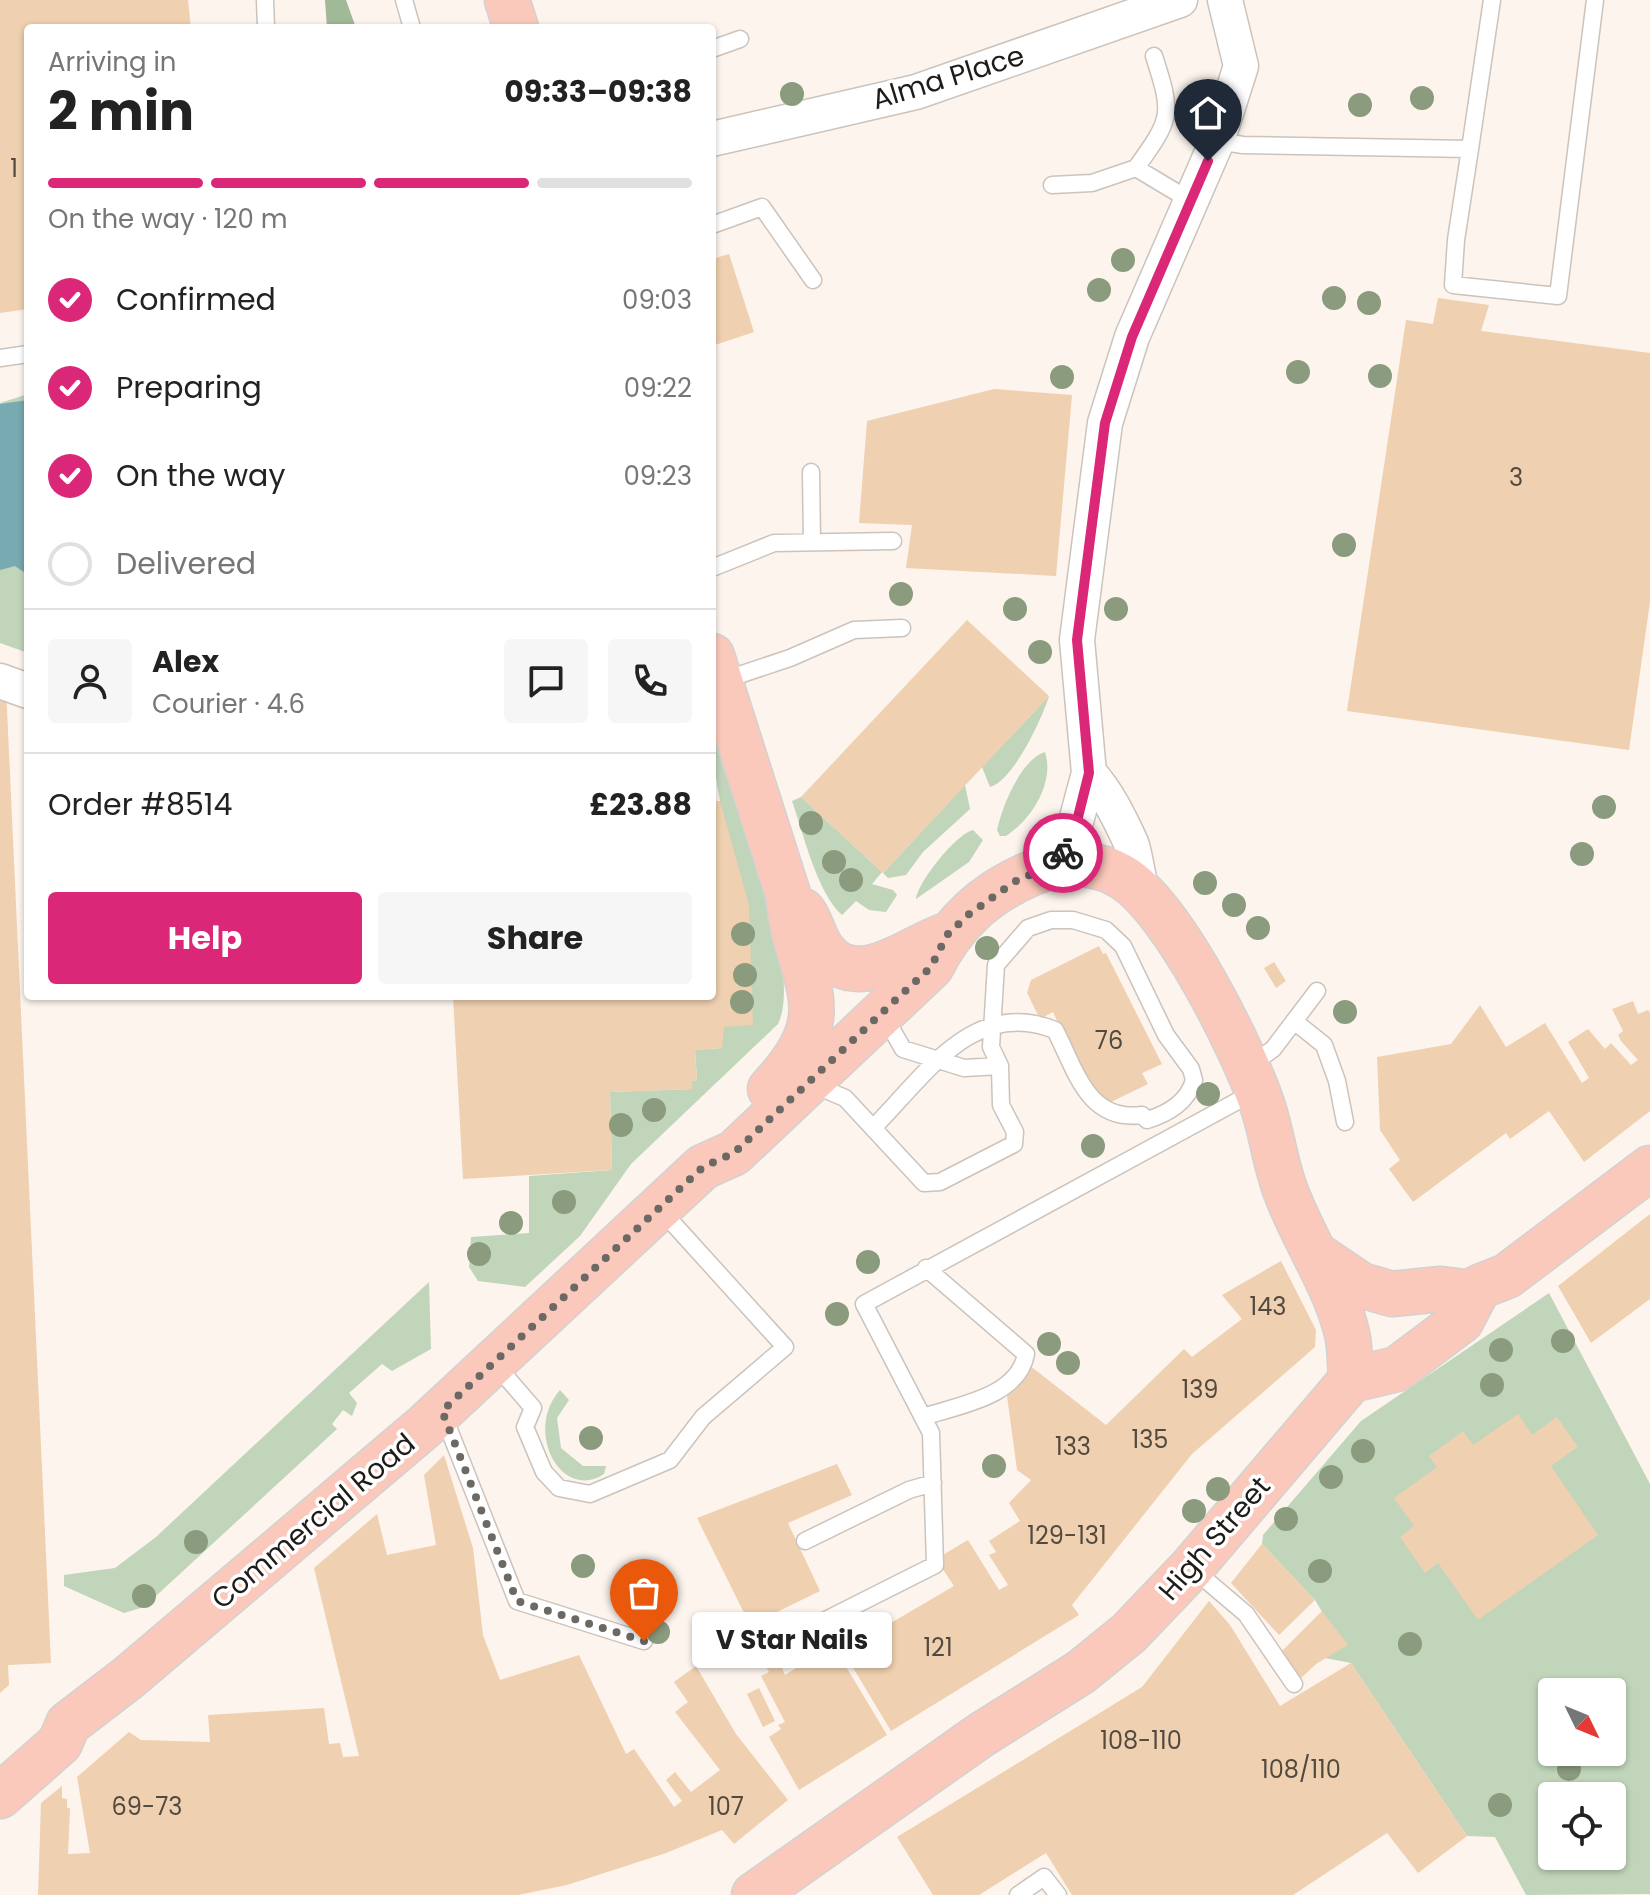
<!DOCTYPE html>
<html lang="en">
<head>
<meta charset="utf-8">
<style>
	:root { --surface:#fff; --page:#f6f6f6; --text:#222; --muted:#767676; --line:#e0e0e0; --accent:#db2777 }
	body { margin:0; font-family:Poppins,sans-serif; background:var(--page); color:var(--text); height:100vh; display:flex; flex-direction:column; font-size:30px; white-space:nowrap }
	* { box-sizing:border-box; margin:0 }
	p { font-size:26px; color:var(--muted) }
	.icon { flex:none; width:44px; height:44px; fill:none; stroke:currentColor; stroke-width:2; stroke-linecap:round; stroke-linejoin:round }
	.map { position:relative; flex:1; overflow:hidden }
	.side { position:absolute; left:24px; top:24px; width:692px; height:976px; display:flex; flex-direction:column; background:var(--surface); border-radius:8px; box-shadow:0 2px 6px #0004 }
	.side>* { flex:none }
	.needle { width:52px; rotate:133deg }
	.fabs { position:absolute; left:1538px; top:1678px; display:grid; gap:16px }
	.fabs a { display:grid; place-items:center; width:88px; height:88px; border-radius:8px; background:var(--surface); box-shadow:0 2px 6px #0004; font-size:40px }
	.pin { position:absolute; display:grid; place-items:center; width:68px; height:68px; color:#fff; margin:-82px -34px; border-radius:50% 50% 50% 0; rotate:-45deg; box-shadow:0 0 8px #0007 }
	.pin .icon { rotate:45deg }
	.courier { position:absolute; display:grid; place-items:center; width:80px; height:80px; margin:-40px; border:6px solid #db2777; border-radius:50%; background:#fff; color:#222; box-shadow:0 2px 10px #0007 }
	.bubble { position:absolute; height:56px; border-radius:8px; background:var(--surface); box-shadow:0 2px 6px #0004; font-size:26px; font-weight:700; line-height:56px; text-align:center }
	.headline em { font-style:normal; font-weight:700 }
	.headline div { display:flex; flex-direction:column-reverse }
	.headline { display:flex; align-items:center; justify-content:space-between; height:136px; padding:0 24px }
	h1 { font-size:52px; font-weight:700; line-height:60px }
	.bar { display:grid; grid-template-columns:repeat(4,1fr); gap:12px 8px; align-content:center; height:96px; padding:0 24px }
	.bar i { height:10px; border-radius:6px; background:var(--line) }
	.bar .on { background:var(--accent) }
	.bar p { grid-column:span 4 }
	.line { display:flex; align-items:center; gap:20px; padding:0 24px; border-top:2px solid var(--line) }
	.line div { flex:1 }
	.round { display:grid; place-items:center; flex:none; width:84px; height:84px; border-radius:8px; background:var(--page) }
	ol { padding:0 24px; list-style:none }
	li { display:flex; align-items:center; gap:24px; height:88px }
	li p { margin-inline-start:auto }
	li .icon { padding:8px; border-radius:50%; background:var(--accent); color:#fff; stroke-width:4 }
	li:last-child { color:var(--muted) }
	li i { width:44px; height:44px; border:4px solid var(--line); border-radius:50% }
	.cta { display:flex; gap:16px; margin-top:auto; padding:16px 24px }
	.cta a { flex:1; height:92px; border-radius:8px; background:var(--accent); color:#fff; font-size:32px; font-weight:700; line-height:92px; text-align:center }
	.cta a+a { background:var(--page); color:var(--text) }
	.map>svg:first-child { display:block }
	.green { fill:#c0d5ba; fill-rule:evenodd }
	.forest { fill:#a0b997 }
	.water { fill:#77aab1 }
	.building { fill:#efd0b0 }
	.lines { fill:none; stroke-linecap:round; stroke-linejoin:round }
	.service-casing { stroke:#cbc3bc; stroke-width:19 }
	.minor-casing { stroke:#cbc3bc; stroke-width:37 }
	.primary-casing { stroke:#d2d2d1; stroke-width:47 }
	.service { stroke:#fff; stroke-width:16 }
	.minor { stroke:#fff; stroke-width:34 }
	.primary { stroke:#fbc9bc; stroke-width:44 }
	.tree { fill:#8b9b7e }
	.done { stroke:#6c6863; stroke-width:8; stroke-dasharray:0 14.4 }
	.route { stroke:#db2777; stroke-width:10 }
	.labels { text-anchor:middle; stroke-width:7; stroke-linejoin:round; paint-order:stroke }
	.number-label { font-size:24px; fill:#52493f }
	.street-label { font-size:28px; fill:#1e1c19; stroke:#fff }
</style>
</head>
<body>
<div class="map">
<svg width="1650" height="1895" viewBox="0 0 1650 1895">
	<rect width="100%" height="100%" fill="#fcf4ed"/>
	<!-- green -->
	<path class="green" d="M28 394V653L0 643V403Z
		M1049 696C1042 719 1013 781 990 787L982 767Z
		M712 715C733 776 805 970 778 1024L631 1164 580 1236 525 1287 478 1281 469 1267 471 1237 529 1233V1176L612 1170 610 1092 692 1089 691 1081 697 1080 695 1050 722 1048 720 801 712 756Z
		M1045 752C1055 783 1031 820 1006 836H1000L997 830C1002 807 1021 759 1045 752Z
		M965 785 970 809 923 852 906 875 888 878 883 873Z
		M801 797 882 872 872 884 893 890 897 895 886 912 869 910 856 901 842 915C817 893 803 832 792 801Z
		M973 830 983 840 969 862 916 899C918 882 956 834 973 830Z
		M429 1282 431 1349 392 1371 382 1364 349 1393 357 1403 352 1416 343 1410 332 1424 337 1429 144 1607 124 1613 64 1586V1575L115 1568 156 1537Z
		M1549 1293 1650 1484V1894L1526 1895 1495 1837 1467 1836 1351 1663 1325 1658 1324 1615 1315 1600 1262 1544 1263 1535 1361 1421ZM1552 1692H1612V1752H1552ZM1552 1796H1612V1856H1552Z
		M560 1390 569 1400 557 1418 561 1448 583 1466H606L604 1474C562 1502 523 1432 560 1390Z"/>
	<!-- forest -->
	<path class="forest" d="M325 0H346L356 28H327Z"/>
	<!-- water -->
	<path class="water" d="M28 400V575L15 566 0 570V404Z"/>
	<!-- building -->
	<path class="building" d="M0 0H188L191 28H28V309L0 313Z
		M729 254 754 332 712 346V259Z
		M1438 298 1489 305 1481 331 1650 353V602L1629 750 1347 711 1406 320 1433 324Z
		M994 389 1072 395 1056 576 906 568 912 525 859 523 867 421Z
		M967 620 1049 696 883 873 801 797Z
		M6 688 51 1663 8 1665 9 1685 0 1693V689Z
		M712 801H720L749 905 753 1025 724 1027 722 1048 695 1050 697 1080 691 1081 693 1089 610 1092 612 1170 463 1179 453 996H712Z
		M1099 946 1103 954 1106 953 1162 1064 1142 1073 1148 1084 1105 1105 1088 1086 1053 1012 1040 1019 1027 993 1031 980Z
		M1274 962 1286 981 1276 988 1264 968Z
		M1633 1001 1638 1014 1648 1010 1650 1013V1111L1584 1162 1549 1111 1510 1139 1506 1133 1413 1202 1389 1169 1400 1160 1380 1130 1377 1057 1451 1044 1480 1005 1506 1047 1545 1023 1582 1083 1589 1078 1568 1042 1588 1029 1605 1049 1611 1043 1631 1065 1638 1060 1621 1041 1618 1035 1623 1031 1612 1009Z
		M1650 1214V1299L1591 1343 1558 1286Z
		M1281 1261 1316 1330 1315 1347 1192 1454 1072 1605 1079 1615 891 1731 843 1651 954 1586 936 1559 968 1540 999 1590 1008 1585 989 1555 996 1552 989 1541 1020 1521 1009 1503 1031 1480 1017 1470 1007 1396 1029 1365 1106 1425 1184 1349 1192 1357 1242 1319 1222 1295Z
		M1518 1414 1532 1435 1557 1417 1578 1447 1551 1466 1598 1535 1478 1620 1438 1563 1425 1573 1400 1537 1414 1526 1394 1498 1437 1467 1429 1456 1463 1431 1473 1445Z
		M444 1455 473 1548 483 1635 500 1680 579 1655 626 1754 634 1749 674 1807 682 1801 666 1780 675 1772 691 1792 720 1770 675 1712 688 1702 674 1682 696 1666 736 1734 788 1800 734 1844 722 1830 666 1853 567 1885 518 1895H38L41 1803 62 1786V1798L67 1799V1808H70L68 1854 90 1853 77 1777 129 1732 141 1740 210 1742 208 1715 324 1708 329 1744 340 1743 343 1757 359 1756 314 1568 377 1514 387 1555 436 1545 424 1475Z
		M837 1464 852 1495 788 1523 820 1591 750 1625 697 1518Z
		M1262 1544 1315 1600 1279 1635 1231 1583Z
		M1209 1601 1230 1625 1280 1706 1351 1663 1467 1836 1418 1873 1387 1833 1293 1895H1072L1046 1853 979 1895H933L897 1837 1142 1687Z
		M1322 1611 1348 1645 1316 1664 1299 1680 1277 1656Z
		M833 1645 887 1735 799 1790 769 1737 781 1729 778 1725 785 1722 761 1676 769 1672 759 1655 774 1648 785 1675Z
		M759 1688 775 1721 763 1727 747 1694Z"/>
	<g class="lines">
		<defs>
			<path id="service" d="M265 0 266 28
				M404 0 412 28
				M712 49 740 39
				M1154 56C1173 115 1172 118 1136 168L1191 201
				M1217 141 1243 145 1470 149 1492 0
				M1470 149 1456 240 1453 285 1558 296 1595 0
				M1052 185 1092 183 1136 168
				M712 225 762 207 813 280
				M0 358 28 354
				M811 472 812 541
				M712 568 774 543 893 541
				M721 681 790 658 854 630 902 628
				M1294 1021 1324 1045 1337 1081 1345 1122
				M1248 1067 1273 1049 1317 991
				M814 1085 845 1098 924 1183 940 1182 1014 1144 1015 1132 1001 1105 1000 1066 964 1068 903 1049 891 1028 888 1012
				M873 1128C925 1076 973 997 1055 1030 1076 1070 1087 1122 1142 1115L1147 1120C1167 1114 1188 1102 1194 1080L1191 1069 1166 1035 1123 946 1106 930 1073 920H1051L1028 928 996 965 991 1047 1000 1066
				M495 1364 533 1408 525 1427 544 1472 559 1488 590 1494 670 1460 703 1417 785 1347 660 1209
				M442 1412 517 1601 644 1641
				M923 1417C959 1405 1018 1397 1026 1354L926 1268
				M805 1541 909 1490 933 1483
				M1193 1569 1246 1614 1294 1684
				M810 1628 935 1565 931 1433 864 1304 1256 1091
				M1018 1895 1044 1877 1058 1895"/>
			<path id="minor" d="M712 139 916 92 1180 0
				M0 681 28 691
				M1089 773 1077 640 1105 423 1132 337 1217 141 1241 66 1225 0
				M1047 867 1071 840 1089 773C1107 792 1120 819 1131 843 1135 852 1138 878 1142 892"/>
			<path id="primary" d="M507 0 516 28
				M712 656 788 894C796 985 846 1008 770 1089
				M803 911C812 923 814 938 823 950 856 994 908 949 944 936
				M1315 1254 1361 1285 1392 1294 1441 1289 1473 1293
				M0 1796 60 1743 68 1724 128 1678 425 1426 703 1167 734 1153 931 967C953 923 984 894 1030 874 1060 861 1096 860 1124 878 1174 910 1242 1047 1262 1104 1272 1133 1275 1164 1286 1192 1304 1241 1337 1286 1348 1338 1350 1351 1350 1366 1351 1380
				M754 1895 981 1735 1081 1672 1129 1633 1191 1568 1351 1380 1397 1369 1461 1321 1479 1287 1507 1276 1650 1168"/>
		</defs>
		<!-- service casing -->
		<use href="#service" class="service-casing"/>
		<!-- minor casing -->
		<use href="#minor" class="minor-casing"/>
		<!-- primary casing -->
		<use href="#primary" class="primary-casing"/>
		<!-- service -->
		<use href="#service" class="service"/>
		<!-- minor -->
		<use href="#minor" class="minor"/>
		<!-- primary -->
		<use href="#primary" class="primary"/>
	</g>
	<!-- trees -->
	<g class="tree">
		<circle cx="792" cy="94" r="12"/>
		<circle cx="1422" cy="98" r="12"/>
		<circle cx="1360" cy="105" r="12"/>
		<circle cx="1123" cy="260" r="12"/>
		<circle cx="1099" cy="290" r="12"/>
		<circle cx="1334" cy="298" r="12"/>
		<circle cx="1369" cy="303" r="12"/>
		<circle cx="1298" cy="372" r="12"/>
		<circle cx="1380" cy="376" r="12"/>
		<circle cx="1062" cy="377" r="12"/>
		<circle cx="1344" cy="545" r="12"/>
		<circle cx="901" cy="594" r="12"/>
		<circle cx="1015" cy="609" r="12"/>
		<circle cx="1116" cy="609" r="12"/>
		<circle cx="1040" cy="652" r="12"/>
		<circle cx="1604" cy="807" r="12"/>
		<circle cx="811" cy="823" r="12"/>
		<circle cx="1582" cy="854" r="12"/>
		<circle cx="834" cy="862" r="12"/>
		<circle cx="851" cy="880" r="12"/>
		<circle cx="1205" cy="883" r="12"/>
		<circle cx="1234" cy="905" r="12"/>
		<circle cx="1258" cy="928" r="12"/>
		<circle cx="743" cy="934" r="12"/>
		<circle cx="987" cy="948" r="12"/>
		<circle cx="745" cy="975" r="12"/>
		<circle cx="742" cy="1002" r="12"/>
		<circle cx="1345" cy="1012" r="12"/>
		<circle cx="1208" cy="1094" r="12"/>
		<circle cx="654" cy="1110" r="12"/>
		<circle cx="621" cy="1125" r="12"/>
		<circle cx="1093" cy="1146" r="12"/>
		<circle cx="564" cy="1202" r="12"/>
		<circle cx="511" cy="1223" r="12"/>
		<circle cx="479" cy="1254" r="12"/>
		<circle cx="868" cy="1262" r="12"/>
		<circle cx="837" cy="1314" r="12"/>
		<circle cx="1563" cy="1341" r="12"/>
		<circle cx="1049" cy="1344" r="12"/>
		<circle cx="1501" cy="1350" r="12"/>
		<circle cx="1068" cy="1363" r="12"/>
		<circle cx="1492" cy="1385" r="12"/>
		<circle cx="591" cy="1438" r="12"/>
		<circle cx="1363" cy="1451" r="12"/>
		<circle cx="994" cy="1466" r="12"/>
		<circle cx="1331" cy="1477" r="12"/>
		<circle cx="1218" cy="1489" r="12"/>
		<circle cx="1194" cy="1511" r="12"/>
		<circle cx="1286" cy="1519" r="12"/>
		<circle cx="196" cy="1542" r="12"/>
		<circle cx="583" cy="1566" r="12"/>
		<circle cx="1320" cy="1571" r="12"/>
		<circle cx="144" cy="1596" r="12"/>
		<circle cx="658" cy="1632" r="12"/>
		<circle cx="1410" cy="1644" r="12"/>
		<circle cx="1569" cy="1769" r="12"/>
		<circle cx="1500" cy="1805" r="12"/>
	</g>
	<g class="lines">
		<!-- done -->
		<path class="done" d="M644 1641 517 1601 442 1411 703 1167 734 1153 888 1007 931 967 947 935 968 915 1014 882 1047 867 1063 853"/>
		<!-- route -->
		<path class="route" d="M1063 853 1074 833 1089 773 1077 640 1105 423 1132 337 1208 161"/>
	</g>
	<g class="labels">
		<!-- number labels -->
		<g class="number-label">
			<text x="14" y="177">1</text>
			<text x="1516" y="486">3</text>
			<text x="1109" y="1049">76</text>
			<text x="1268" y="1315">143</text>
			<text x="1200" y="1398">139</text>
			<text x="1150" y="1448">135</text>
			<text x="1073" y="1455">133</text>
			<text x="1067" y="1544">129-131</text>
			<text x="938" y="1656">121</text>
			<text x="1141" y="1749">108-110</text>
			<text x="1301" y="1778">108/110</text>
			<text x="147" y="1815">69-73</text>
			<text x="726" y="1815">107</text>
		</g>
		<!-- street labels -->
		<g class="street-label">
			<text transform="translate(948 77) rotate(-17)" y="10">Alma Place</text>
			<text transform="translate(313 1521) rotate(-40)" y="10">Commercial Road</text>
			<text transform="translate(1214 1538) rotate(-49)" y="10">High Street</text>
		</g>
	</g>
</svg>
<div class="fabs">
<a><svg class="needle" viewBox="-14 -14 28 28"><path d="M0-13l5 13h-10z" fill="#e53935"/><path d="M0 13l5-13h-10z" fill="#767676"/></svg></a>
<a><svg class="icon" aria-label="locate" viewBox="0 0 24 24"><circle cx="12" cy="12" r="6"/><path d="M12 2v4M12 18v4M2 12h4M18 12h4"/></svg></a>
</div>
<div class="pin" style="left:644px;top:1641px;background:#ea580c"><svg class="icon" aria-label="bag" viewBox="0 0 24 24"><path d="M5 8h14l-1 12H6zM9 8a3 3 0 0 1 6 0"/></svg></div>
<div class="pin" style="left:1208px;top:161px;background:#1f2937"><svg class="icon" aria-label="home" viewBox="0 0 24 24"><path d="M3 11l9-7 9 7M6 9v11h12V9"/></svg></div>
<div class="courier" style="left:1063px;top:853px"><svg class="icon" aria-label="bike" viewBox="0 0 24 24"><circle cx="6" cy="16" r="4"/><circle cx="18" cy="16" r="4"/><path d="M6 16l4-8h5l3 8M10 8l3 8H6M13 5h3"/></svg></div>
<div class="bubble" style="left:692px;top:1612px;width:200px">V Star Nails</div>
<section class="side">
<div class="headline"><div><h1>2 min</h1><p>Arriving in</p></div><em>09:33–09:38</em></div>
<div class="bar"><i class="on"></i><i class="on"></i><i class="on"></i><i></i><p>On the way · 120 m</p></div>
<ol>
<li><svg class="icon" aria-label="check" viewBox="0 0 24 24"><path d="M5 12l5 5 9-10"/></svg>Confirmed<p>09:03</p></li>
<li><svg class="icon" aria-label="check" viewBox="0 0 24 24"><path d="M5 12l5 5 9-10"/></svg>Preparing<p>09:22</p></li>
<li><svg class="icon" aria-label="check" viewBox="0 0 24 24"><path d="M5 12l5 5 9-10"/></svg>On the way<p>09:23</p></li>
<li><i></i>Delivered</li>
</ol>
<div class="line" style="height:144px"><a class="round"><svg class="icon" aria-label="person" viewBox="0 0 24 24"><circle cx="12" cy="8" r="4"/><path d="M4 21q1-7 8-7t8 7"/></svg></a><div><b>Alex</b><p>Courier · 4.6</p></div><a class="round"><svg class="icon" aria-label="chat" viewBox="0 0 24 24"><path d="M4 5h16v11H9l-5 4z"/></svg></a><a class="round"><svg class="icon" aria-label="phone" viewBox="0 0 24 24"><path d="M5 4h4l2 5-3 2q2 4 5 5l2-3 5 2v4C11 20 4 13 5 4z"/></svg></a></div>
<div class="line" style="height:104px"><div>Order #8514</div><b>£23.88</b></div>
<div class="cta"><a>Help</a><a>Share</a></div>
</section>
</div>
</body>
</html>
